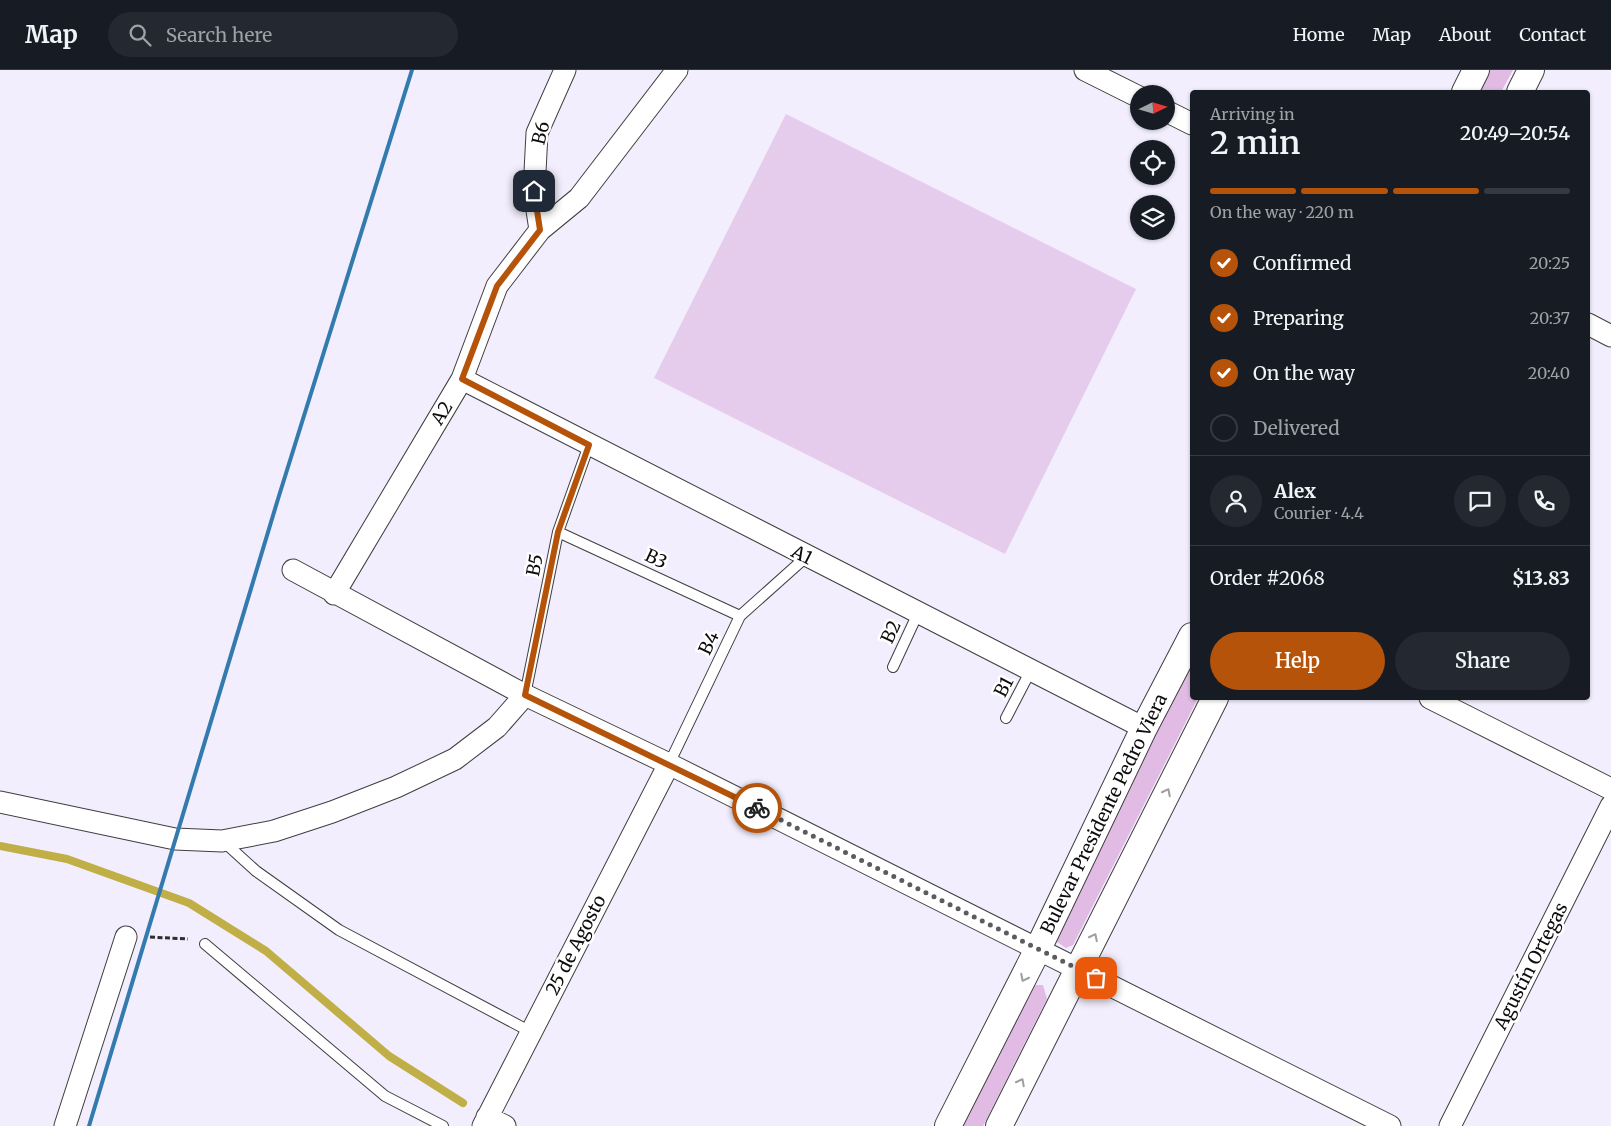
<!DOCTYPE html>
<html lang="en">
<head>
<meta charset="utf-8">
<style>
	:root { --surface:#171b24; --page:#242831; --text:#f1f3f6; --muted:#9ea1a6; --line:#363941; --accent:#b45309 }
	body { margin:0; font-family:Merriweather,serif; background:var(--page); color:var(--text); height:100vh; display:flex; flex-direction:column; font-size:19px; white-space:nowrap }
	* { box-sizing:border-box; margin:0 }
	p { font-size:16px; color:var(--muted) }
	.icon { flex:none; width:28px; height:28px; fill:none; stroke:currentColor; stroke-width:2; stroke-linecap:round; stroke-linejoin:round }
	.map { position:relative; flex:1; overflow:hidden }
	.panel { position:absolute; left:1190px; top:20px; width:400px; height:610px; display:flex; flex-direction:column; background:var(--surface); border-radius:5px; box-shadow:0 1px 4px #0004 }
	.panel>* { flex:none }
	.needle { width:32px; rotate:85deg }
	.fabs { position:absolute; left:1130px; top:15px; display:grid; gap:10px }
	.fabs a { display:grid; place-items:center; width:45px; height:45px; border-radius:50%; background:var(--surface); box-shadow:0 1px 4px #0004; font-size:25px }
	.pin { position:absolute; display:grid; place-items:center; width:42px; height:42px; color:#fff; margin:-21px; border-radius:10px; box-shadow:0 2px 8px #0006 }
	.courier { position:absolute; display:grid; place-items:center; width:50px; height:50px; margin:-25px; border:4px solid #b45309; border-radius:50%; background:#fff; color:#222; box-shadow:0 1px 6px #0007 }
	.summary em { font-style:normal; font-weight:600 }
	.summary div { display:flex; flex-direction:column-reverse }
	.summary { display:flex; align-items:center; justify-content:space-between; height:85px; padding:0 20px }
	h1 { font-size:32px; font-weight:600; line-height:38px }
	.bar { display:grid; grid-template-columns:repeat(4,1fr); gap:8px 5px; align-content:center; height:60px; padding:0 20px }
	.bar i { height:6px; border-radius:4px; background:var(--line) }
	.bar .active { background:var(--accent) }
	.bar p { grid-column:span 4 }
	.line { display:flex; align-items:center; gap:12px; padding:0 20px; border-top:1px solid var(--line) }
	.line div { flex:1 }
	.round { display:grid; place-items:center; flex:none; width:52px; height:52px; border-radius:26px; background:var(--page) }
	ol { padding:0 20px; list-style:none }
	li { display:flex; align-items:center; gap:15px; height:55px }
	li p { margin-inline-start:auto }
	li .icon { padding:5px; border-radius:50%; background:var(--accent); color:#fff; stroke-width:4 }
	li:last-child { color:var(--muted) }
	li i { width:28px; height:28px; border:2px solid var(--line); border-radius:50% }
	.button { display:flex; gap:10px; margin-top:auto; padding:10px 20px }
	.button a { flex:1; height:58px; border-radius:30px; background:var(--accent); color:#fff; font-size:20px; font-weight:600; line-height:58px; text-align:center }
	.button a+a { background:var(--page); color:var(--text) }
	header { display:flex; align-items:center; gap:30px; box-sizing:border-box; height:70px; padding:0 25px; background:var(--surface); border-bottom:1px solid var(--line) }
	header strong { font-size:24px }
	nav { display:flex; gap:28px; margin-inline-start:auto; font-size:18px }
	.search { width:350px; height:45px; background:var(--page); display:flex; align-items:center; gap:12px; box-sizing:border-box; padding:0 18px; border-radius:28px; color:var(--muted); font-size:19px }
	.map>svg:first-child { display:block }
	.green { fill:#e2bbe4 }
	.pitch { fill:#e6ccec }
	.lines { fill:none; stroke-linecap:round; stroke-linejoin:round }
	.stream { stroke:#bfaf46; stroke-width:8 }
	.service-casing { stroke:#3f3f3f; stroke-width:12 }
	.minor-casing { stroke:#3f3f3f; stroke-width:23 }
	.tertiary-casing { stroke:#3f3f3f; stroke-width:28 }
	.path { stroke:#2e2e2e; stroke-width:3; stroke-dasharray:5 2.5; stroke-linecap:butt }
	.service { stroke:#fff; stroke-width:10 }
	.minor { stroke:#fff; stroke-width:21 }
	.tertiary { stroke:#fff; stroke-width:26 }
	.rail { stroke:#337aae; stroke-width:4 }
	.oneway { stroke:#9e9e9e }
	.done { stroke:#5c5b60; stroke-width:5; stroke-dasharray:0 9 }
	.route { stroke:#b45309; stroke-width:6 }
	.labels { text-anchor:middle; stroke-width:5; stroke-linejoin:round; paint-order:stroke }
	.street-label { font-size:18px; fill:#0c0c0c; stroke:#fff }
</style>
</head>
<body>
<header>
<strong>Map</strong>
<div class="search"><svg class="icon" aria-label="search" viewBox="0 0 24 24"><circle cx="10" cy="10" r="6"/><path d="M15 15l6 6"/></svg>Search here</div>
<nav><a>Home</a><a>Map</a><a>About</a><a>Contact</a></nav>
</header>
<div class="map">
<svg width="1611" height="1056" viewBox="0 0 1611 1056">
	<rect width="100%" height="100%" fill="#f2eefd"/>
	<!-- green -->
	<path class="green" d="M1490 0H1513L1501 22H1478Z
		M1192 592V628H1198L1073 875 1066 878 1057 872 1055 867Z
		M1036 915H1043L1047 929 983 1056H960L1030 917Z"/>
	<!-- pitch -->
	<path class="pitch" d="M786 44 1136 219 1005 484 654 308Z"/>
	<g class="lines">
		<!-- stream -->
		<path class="stream" d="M0 776 67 789 189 833 266 881 389 986 463 1033"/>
		<defs>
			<path id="service" d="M558 462 740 546
				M893 597 919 541
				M525 625 558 462 589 375
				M1006 648 1031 600
				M669 694 740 546 806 487
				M223 771 256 801 339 860 531 962
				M205 874 385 1026 443 1056"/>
			<path id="minor" d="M1085 0 1139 27
				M1166 41 1192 54
				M540 160 534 121 537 63 565 0
				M1588 254 1611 266
				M462 309 1144 658
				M293 500 525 625 669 694 1390 1056
				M334 524 462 309 497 216 540 160 579 128 677 0
				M1430 628 1611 719
				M0 732 175 769 222 771 274 761 332 742 396 717 455 689 497 657 525 625
				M487 1047 505 1056
				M65 1056 126 867
				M483 1056 669 694
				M1450 1056 1611 736"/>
			<path id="tertiary" d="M1465 22 1476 0
				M1520 22 1531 0
				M948 1056 1038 879 1144 658 1192 566
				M999 1056 1215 628"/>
		</defs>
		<!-- service casing -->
		<use href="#service" class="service-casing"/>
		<!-- minor casing -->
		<use href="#minor" class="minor-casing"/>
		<!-- tertiary casing -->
		<use href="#tertiary" class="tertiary-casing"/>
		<!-- path -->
		<path class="path" d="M150 867 188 869"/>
		<!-- service -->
		<use href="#service" class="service"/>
		<!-- minor -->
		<use href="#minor" class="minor"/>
		<!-- tertiary -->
		<use href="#tertiary" class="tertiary"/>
		<!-- rail -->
		<path class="rail" d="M89 1056 278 429 412 0"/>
	</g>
	<!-- one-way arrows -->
	<defs><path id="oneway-chevron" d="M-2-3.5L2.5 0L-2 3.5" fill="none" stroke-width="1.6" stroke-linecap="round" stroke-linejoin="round" transform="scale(1.25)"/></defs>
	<g class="oneway">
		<use href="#oneway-chevron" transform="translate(1167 722) rotate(-63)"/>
		<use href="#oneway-chevron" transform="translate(1094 867) rotate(-63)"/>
		<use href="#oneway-chevron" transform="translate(1024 908) rotate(117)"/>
		<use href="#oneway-chevron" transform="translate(1021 1012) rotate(-63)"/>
	</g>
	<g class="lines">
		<!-- done -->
		<path class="done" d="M757 738 1096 908"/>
		<!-- route -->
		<path class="route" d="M534 121 540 160 497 216 462 309 589 375 558 462 525 625 757 738"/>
	</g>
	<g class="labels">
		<!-- street labels -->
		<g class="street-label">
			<text transform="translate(541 63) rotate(-76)" y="6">B6</text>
			<text transform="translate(442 343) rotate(-59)" y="6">A2</text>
			<text transform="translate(802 485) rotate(27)" y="6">A1</text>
			<text transform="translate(656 489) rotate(25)" y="6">B3</text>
			<text transform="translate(535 495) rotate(-79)" y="6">B5</text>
			<text transform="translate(891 562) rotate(-65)" y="6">B2</text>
			<text transform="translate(709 573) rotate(-64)" y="6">B4</text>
			<text transform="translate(1004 617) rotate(-63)" y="6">B1</text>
			<text transform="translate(1104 744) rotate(-64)" y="6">Bulevar Presidente Pedro Viera</text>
			<text transform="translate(576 875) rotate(-63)" y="6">25 de Agosto</text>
			<text transform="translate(1531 896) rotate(-63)" y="6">Agustín Ortegas</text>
		</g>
	</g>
</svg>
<div class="fabs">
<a><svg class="needle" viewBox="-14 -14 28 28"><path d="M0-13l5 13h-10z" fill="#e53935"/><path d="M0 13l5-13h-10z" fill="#9ea1a6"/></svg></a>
<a><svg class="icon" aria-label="locate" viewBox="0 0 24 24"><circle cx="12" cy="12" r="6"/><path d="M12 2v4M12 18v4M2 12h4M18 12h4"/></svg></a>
<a><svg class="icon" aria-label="layers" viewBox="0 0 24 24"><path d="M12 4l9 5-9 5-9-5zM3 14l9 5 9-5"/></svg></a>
</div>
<div class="pin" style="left:1096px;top:908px;background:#ea580c"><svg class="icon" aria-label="bag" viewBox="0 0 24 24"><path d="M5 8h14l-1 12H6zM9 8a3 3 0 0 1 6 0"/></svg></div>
<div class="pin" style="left:534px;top:121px;background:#1f2937"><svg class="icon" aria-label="home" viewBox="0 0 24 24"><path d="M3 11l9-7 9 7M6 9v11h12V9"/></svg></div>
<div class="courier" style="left:757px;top:738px"><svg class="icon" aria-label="bike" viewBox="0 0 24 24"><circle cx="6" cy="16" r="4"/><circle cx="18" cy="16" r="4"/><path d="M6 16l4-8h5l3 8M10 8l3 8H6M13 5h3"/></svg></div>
<section class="panel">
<div class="summary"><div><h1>2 min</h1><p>Arriving in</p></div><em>20:49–20:54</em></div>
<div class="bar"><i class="active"></i><i class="active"></i><i class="active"></i><i></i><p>On the way · 220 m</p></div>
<ol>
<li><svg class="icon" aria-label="check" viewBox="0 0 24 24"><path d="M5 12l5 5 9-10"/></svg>Confirmed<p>20:25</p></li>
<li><svg class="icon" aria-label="check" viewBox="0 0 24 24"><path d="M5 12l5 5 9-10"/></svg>Preparing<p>20:37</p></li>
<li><svg class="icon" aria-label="check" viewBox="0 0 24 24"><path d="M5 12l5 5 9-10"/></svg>On the way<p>20:40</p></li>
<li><i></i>Delivered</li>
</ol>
<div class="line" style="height:90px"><a class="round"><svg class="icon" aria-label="person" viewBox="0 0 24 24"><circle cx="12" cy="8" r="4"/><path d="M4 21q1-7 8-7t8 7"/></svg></a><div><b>Alex</b><p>Courier · 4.4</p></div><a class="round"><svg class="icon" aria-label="chat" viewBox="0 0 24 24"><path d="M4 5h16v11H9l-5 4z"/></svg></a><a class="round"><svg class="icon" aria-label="phone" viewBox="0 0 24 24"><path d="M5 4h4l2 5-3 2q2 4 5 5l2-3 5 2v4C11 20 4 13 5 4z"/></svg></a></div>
<div class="line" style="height:65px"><div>Order #2068</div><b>$13.83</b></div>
<div class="button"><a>Help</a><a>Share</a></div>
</section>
</div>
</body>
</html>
